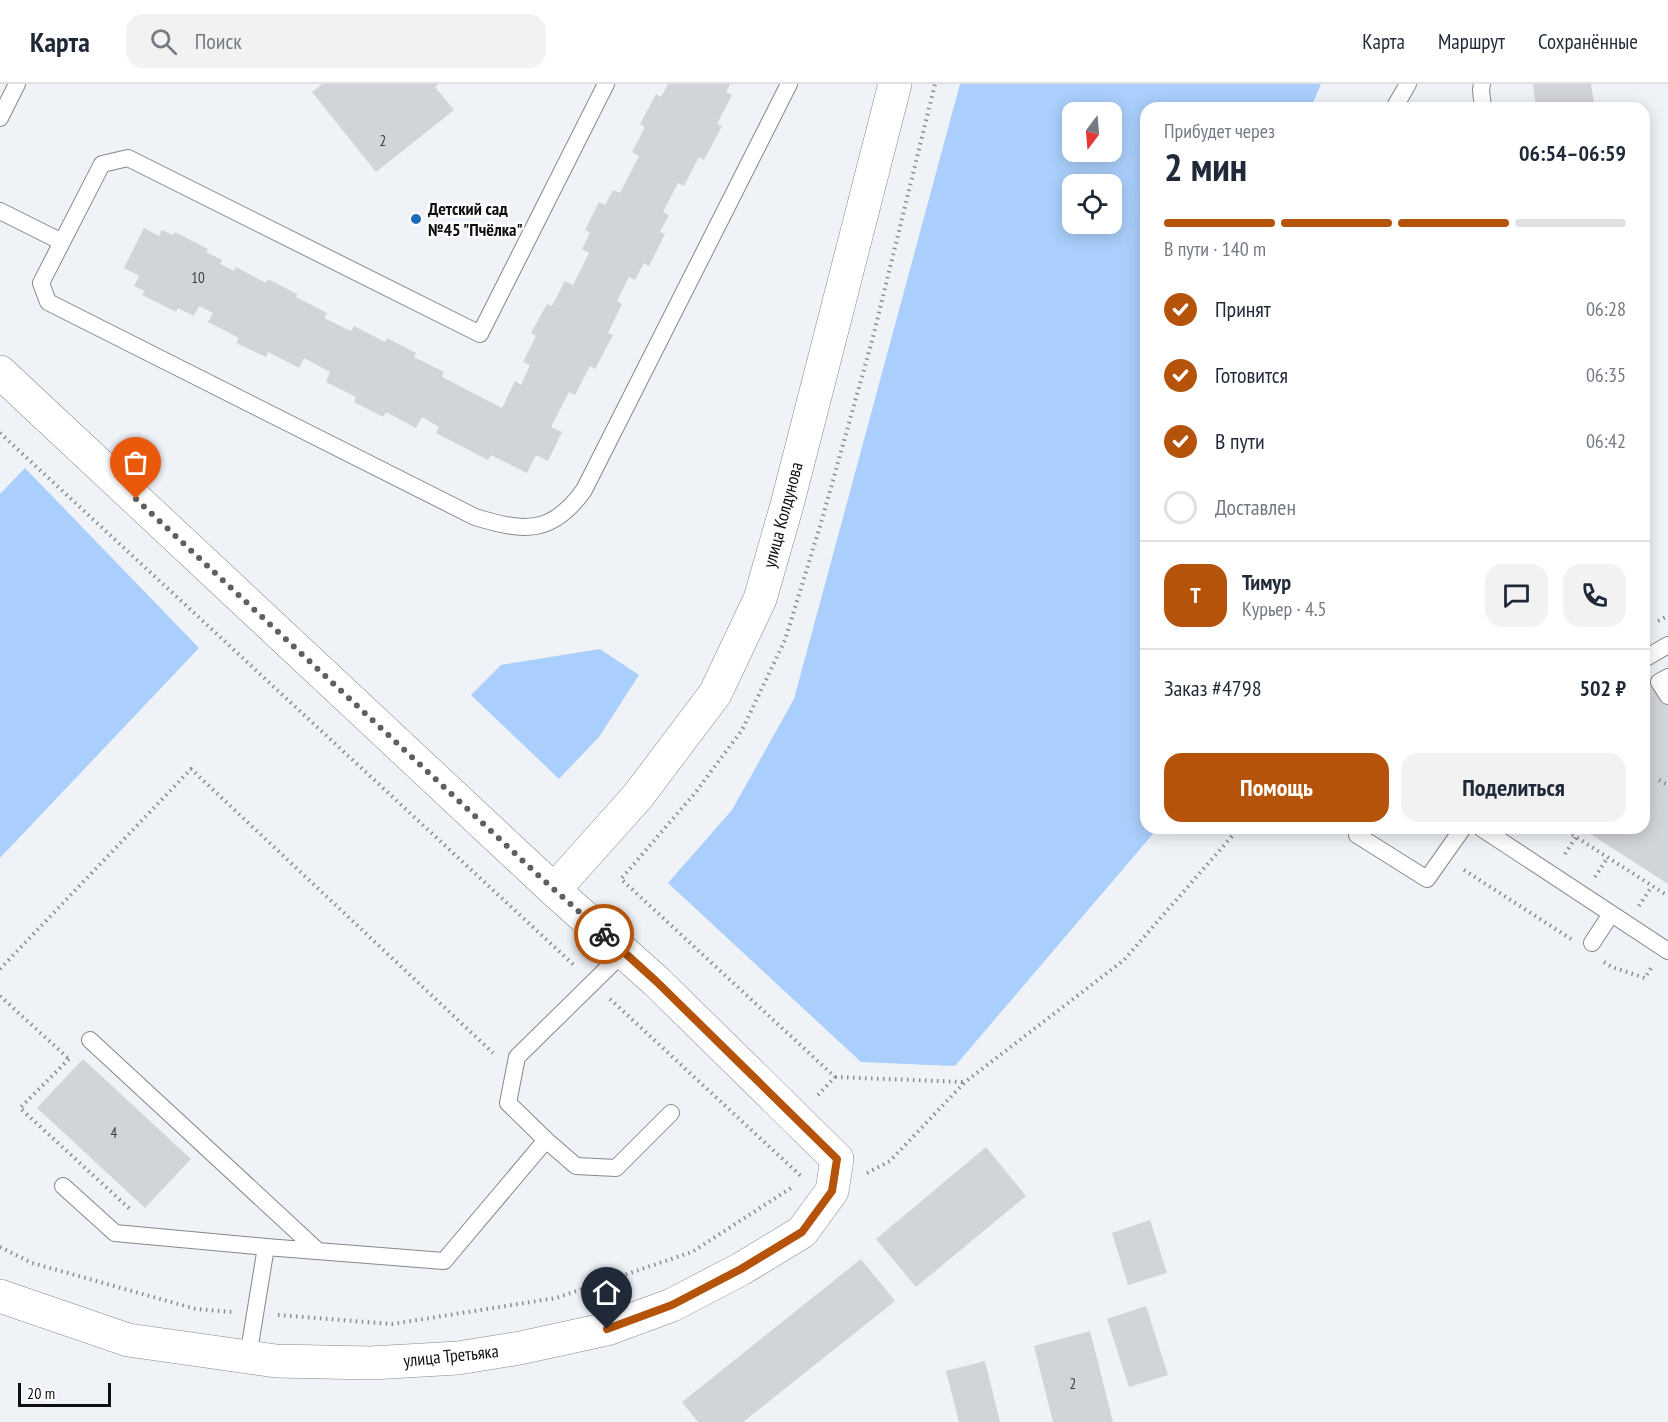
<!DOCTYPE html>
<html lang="ru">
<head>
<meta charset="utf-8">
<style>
	:root { --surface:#fff; --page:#f2f2f3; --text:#1f2937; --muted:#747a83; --line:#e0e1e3; --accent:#b45309 }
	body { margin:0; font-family:"PT Sans Narrow",sans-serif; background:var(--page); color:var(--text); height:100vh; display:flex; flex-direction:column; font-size:22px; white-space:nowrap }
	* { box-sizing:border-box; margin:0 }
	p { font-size:20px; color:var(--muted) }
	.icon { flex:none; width:33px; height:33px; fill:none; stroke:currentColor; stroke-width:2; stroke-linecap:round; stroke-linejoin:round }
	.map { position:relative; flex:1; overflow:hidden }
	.sheet { position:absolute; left:1140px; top:18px; width:510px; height:732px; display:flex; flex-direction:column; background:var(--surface); border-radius:18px; box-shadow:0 3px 15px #0003 }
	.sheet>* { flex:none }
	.needle { width:39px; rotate:196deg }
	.tools { position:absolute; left:1062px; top:18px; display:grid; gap:12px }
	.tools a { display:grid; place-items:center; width:60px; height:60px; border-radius:12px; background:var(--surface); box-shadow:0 3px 15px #0003; font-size:30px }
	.scale { position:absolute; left:18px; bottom:15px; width:93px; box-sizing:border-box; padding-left:6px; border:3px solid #0e0f11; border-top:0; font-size:16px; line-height:21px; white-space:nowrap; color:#0e0f11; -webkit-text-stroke:4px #fff; paint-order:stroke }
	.pin { position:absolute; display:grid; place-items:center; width:51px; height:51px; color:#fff; margin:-62px -26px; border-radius:50% 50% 50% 0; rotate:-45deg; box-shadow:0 0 6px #0007 }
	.pin .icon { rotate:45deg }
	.courier { position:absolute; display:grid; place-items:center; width:60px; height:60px; margin:-30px; border:4px solid #b45309; border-radius:50%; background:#fff; color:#222; box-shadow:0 2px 8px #0007 }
	.overview em { font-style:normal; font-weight:800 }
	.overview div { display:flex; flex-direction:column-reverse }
	.overview { display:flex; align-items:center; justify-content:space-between; height:102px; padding:0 24px }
	h1 { font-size:39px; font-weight:800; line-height:45px }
	.bar { display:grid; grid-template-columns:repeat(4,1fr); gap:9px 6px; align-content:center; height:72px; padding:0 24px }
	.bar i { height:8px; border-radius:4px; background:var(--line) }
	.bar .active { background:var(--accent) }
	.bar p { grid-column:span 4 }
	.line { display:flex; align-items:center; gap:15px; padding:0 24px; border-top:2px solid var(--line) }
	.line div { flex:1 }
	.round { display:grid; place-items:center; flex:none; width:63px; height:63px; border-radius:18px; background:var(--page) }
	ol { padding:0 24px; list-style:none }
	li { display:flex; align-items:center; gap:18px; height:66px }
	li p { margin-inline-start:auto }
	li .icon { padding:6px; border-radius:50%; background:var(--accent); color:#fff; stroke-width:4 }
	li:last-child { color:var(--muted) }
	li i { width:33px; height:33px; border:3px solid var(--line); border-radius:50% }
	.button { display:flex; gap:12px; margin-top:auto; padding:12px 24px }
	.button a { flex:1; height:69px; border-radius:18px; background:var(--accent); color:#fff; font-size:24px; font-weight:800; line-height:69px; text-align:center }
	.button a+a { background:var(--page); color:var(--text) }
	header { display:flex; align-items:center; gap:36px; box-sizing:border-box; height:84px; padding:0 30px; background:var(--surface); border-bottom:2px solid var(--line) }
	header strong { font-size:28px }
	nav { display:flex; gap:33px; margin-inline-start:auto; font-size:21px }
	.search { width:420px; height:54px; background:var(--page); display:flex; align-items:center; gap:15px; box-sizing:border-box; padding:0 21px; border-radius:18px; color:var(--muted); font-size:22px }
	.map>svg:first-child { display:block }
	.green { fill:#aacffc; fill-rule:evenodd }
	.building { fill:#d1d4d9 }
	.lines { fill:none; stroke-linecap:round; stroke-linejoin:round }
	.service-casing { stroke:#84888c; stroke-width:18 }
	.minor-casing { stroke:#84888c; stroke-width:34 }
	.path { stroke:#898b8f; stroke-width:4; stroke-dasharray:1.5 4.5; stroke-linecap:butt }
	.service { stroke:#fff; stroke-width:16 }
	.minor { stroke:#fff; stroke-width:33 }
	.done { stroke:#5d5f62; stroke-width:6; stroke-dasharray:0 10.8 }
	.route { stroke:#b45309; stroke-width:8 }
	.poi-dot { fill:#1f69b8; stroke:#fff; stroke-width:2 }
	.labels { text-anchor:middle; stroke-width:5; stroke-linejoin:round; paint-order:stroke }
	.number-label { font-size:15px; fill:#3f4043 }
	.poi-label { font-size:18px; font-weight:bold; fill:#0e0f11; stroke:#fff; text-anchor:start }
	.street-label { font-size:18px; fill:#0e0f11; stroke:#fff }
</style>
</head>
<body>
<header>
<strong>Карта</strong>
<div class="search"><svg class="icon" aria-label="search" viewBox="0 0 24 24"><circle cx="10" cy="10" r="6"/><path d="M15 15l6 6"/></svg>Поиск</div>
<nav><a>Карта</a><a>Маршрут</a><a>Сохранённые</a></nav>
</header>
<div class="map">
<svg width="1668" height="1338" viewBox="0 0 1668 1338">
	<rect width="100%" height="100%" fill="#eff3f8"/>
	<!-- green -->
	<path class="green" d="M960 0H1321L1311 24H1146V744H1158L955 982 861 978 668 799 732 726 794 615ZM1072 28H1112V68H1072ZM1072 100H1112V140H1072Z
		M25 384 199 564 0 774V410Z
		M600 565 639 591 599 653 559 695 471 611 501 581Z"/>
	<!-- building -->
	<path class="building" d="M322 0H438L435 3 454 26 376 88 312 8Z
		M668 0H730L726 8 732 11 717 40 722 42 704 76 699 73 684 102 678 99 663 128 669 131 660 148 665 150 649 182 644 179 635 196 629 193 617 217 622 220 608 249 613 251 595 285 590 282 575 311 569 308 551 343 562 348 548 377 536 371 527 389 491 371 488 376 436 349 439 343 422 333 416 344 386 328 383 333 354 318 356 313 326 298 330 288 304 274 299 284 268 268 266 273 236 259 239 254 208 238 213 229 199 222 194 232 178 224 176 228 142 211 145 207 134 202 139 192 124 184 144 144 159 152 162 146 173 151 175 148 208 165 206 168 222 176 220 180 234 187 236 183 266 199 268 195 297 210 296 213 327 229 324 234 351 247 354 242 385 258 387 254 416 269 414 273 444 288 442 293 502 324 515 297 521 301 530 281 523 278 536 252 531 249 547 220 552 222 565 197 573 201 589 169 582 165 590 149 585 146 599 118 605 121 613 106 620 109 639 72 632 68 645 43 640 40 656 10 661 13Z
		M1533 0H1591L1595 24H1536Z
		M1668 586V800L1581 744H1644V599Z
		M83 975 191 1075 145 1124 37 1024Z
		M986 1063 1026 1112 916 1203 876 1155Z
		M1150 1136 1167 1189 1128 1201 1112 1149Z
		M861 1175 895 1217 743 1338H698L682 1318Z
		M1146 1222 1168 1291 1129 1303 1107 1235Z
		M1090 1247 1113 1338H1053L1034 1262Z
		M985 1277 1000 1338H959L946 1287Z"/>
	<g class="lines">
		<defs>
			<path id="service" d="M606 0 480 250 128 74 102 80 41 199 48 218 475 433C524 448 552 451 584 406L789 0
				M1482 0 1481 6 1483 24
				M1394 24 1408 0
				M0 34 17 0
				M0 127 62 158
				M1644 575 1668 561
				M1668 593 1659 598 1668 612
				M1361 744 1357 751 1427 795 1463 744
				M1481 744 1668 867
				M1592 859 1611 830
				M624 868 517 973 508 1019 546 1056 576 1082 616 1084 671 1029
				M90 956 318 1167
				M63 1102 115 1149 266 1163 444 1177 546 1056
				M248 1273 266 1163"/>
			<path id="minor" d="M0 288 554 806 657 898 837 1075 832 1107 802 1148 741 1185 672 1221 607 1245 520 1264 458 1274 371 1279 276 1277 128 1256 0 1212
				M554 806 638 712 715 610 760 515 787 421 895 0"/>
		</defs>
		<!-- service casing -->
		<use href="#service" class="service-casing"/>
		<!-- minor casing -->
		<use href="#minor" class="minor-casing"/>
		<!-- path -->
		<path class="path" d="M0 349 576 883
			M1658 537 1668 532
			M1659 696 1668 701
			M1562 744 1668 812
			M1565 770 1576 753
			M1464 786 1571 855
			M1595 793 1608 773
			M1639 822 1652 802
			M1604 878 1612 883 1645 894 1651 884
			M0 885 191 685 493 969
			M0 912 69 975 70 973
			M610 915 802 1093
			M69 975 20 1024 132 1127
			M835 993 964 998
			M818 1011 835 993 621 795 695 709 742 646 785 556 821 439 872 257 935 0
			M867 1089 890 1077 965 998 1124 876 1239 744
			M0 1163 32 1179 196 1225 232 1228
			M278 1231 392 1240 556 1214 692 1168 794 1102"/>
		<!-- service -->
		<use href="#service" class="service"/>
		<!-- minor -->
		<use href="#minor" class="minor"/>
	</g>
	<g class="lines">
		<!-- done -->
		<path class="done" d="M136 415 538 791 604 850"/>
		<!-- route -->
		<path class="route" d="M604 850 657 898 837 1075 832 1107 802 1148 741 1185 672 1221 607 1245"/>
	</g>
	<!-- markers -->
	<circle class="poi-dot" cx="416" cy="135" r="6"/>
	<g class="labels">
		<!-- number labels -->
		<g class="number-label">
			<text x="383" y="62">2</text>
			<text x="198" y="199">10</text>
			<text x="114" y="1054">4</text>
			<text x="1073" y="1305">2</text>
		</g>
		<!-- poi labels -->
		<g class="poi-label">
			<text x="428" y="131">Детский сад<tspan x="428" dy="21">№45 "Пчёлка"</tspan></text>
		</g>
		<!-- street labels -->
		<g class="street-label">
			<text transform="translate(783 431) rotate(-75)" y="6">улица Колдунова</text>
			<text transform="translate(451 1272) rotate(-6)" y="6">улица Третьяка</text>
		</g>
	</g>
</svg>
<div class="tools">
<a><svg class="needle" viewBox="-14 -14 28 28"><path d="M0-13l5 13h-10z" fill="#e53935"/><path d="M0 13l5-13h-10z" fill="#747a83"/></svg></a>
<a><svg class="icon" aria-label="locate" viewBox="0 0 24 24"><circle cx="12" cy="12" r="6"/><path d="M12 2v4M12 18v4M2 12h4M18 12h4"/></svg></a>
</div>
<div class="scale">20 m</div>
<div class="pin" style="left:136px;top:415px;background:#ea580c"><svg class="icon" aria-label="bag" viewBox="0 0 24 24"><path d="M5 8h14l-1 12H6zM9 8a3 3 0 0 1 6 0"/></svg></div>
<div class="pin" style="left:607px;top:1245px;background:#1f2937"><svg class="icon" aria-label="home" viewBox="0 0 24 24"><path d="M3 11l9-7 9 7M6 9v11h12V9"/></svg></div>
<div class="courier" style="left:604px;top:850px"><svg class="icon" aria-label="bike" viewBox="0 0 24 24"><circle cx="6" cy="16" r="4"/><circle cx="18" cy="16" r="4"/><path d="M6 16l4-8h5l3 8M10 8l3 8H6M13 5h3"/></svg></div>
<section class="sheet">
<div class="overview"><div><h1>2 мин</h1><p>Прибудет через</p></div><em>06:54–06:59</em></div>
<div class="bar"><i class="active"></i><i class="active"></i><i class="active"></i><i></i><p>В пути · 140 m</p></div>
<ol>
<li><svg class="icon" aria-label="check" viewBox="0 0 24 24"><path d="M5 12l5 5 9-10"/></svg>Принят<p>06:28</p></li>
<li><svg class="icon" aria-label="check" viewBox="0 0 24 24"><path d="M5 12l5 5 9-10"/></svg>Готовится<p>06:35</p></li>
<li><svg class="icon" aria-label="check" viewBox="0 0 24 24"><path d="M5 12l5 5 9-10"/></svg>В пути<p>06:42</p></li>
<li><i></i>Доставлен</li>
</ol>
<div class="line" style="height:108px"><b class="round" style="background:var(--accent);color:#fff">Т</b><div><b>Тимур</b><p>Курьер · 4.5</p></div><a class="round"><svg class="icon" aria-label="chat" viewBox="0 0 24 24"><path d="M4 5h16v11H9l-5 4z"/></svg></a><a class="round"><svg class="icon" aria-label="phone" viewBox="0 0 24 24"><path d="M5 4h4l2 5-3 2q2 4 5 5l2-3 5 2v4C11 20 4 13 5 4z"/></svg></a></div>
<div class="line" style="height:78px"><div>Заказ #4798</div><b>502 ₽</b></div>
<div class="button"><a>Помощь</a><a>Поделиться</a></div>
</section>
</div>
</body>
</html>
